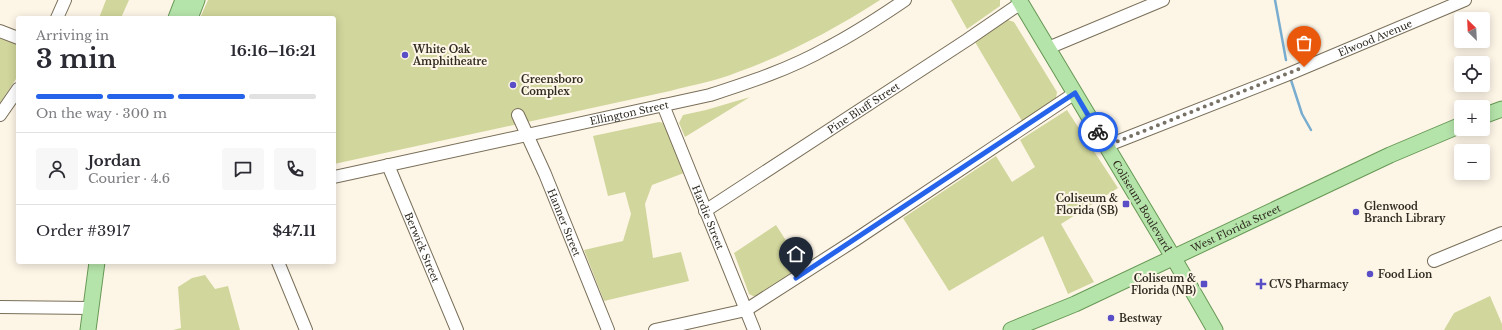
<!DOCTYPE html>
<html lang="en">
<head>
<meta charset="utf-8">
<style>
	:root { --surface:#fff; --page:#f7f7f7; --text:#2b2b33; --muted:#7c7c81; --line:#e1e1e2; --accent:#2563eb }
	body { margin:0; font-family:"Libre Baskerville",serif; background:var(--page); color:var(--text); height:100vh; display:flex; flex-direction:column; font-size:15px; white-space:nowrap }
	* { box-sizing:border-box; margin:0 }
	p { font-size:13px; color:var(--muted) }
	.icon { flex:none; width:22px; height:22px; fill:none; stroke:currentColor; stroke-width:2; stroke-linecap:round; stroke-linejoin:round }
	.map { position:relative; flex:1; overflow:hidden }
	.side { position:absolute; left:16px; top:16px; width:320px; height:248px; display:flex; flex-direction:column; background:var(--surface); border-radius:4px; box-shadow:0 2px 10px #0003 }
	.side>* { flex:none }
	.needle { width:26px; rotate:336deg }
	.fabs { position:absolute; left:1454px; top:12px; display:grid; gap:8px }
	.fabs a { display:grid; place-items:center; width:36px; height:36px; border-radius:4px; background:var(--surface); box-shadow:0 2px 10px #0003; font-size:20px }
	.pin { position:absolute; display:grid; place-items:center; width:34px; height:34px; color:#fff; margin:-41px -17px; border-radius:50% 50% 50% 0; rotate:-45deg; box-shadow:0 0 4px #0007 }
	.pin .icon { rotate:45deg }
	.courier { position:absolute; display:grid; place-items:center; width:40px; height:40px; margin:-20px; border:3px solid #2563eb; border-radius:50%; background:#fff; color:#222; box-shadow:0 1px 5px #0007 }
	.overview em { font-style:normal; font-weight:800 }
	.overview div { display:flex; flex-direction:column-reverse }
	.overview { display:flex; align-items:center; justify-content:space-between; height:68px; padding:0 20px }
	h1 { font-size:26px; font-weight:800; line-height:30px }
	.bar { display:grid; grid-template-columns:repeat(4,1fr); gap:6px 4px; align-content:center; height:48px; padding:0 20px }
	.bar i { height:5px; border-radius:3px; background:var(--line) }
	.bar .selected { background:var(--accent) }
	.bar p { grid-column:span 4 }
	.line { display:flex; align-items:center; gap:10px; padding:0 20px; border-top:1px solid var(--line) }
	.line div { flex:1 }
	.round { display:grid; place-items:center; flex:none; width:42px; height:42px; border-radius:4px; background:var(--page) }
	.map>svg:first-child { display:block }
	.green { fill:#d1d69c }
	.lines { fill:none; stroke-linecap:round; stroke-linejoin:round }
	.stream { stroke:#78add0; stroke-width:2.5 }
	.minor-casing { stroke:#796e58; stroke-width:14 }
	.major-casing { stroke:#679855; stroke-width:17 }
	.minor { stroke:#fff; stroke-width:12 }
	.major { stroke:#b5e4aa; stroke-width:15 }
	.done { stroke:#787266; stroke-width:4; stroke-dasharray:0 7.2 }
	.route { stroke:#2563eb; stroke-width:5 }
	.poi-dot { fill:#594ec6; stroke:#fdf6e7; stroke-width:1.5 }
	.labels { text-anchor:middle; stroke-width:4; stroke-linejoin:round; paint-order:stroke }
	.street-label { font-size:10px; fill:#302b21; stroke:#fdf6e7 }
	.poi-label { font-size:10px; font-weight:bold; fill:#302b21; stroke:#fdf6e7; text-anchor:start }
</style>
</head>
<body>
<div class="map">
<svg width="1502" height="330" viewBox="0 0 1502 330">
	<rect width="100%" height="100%" fill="#fdf6e7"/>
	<!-- green -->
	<path class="green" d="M106 0H129L121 18H99Z
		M208 0H880C835 29 788 54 738 72 716 81 692 85 670 91L334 164V18H200Z
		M951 0H1000V6L967 29Z
		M1008 20 1014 22 1057 92 1056 98 1022 121 975 42Z
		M0 37 18 43V76L0 103Z
		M750 97 685 137 679 123 683 115 706 110Z
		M1067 110 1118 188 1061 224 1094 282 1068 294 1043 236 949 291 903 218 996 156 1012 182 1035 167 1020 140Z
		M659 122 664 123 684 173 652 185 645 204 653 258 681 252 689 281 604 301 584 250 623 241 631 214 625 192 608 196 593 136Z
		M776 225 803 267 759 296H753L749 294 734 253Z
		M205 275 215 289 228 286 240 330H173L181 328 178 287 192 278Z
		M1490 296 1502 324V330H1444L1454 313Z"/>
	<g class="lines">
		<!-- stream -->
		<path class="stream" d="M1275 0 1286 60
			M1291 80 1302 114 1311 130"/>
		<defs>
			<g id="minor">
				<path d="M57 18 65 0"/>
				<path d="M0 31 18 38"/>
				<path d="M1048 48 1163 0"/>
				<path id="s1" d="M663 105 754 330"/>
				<path d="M0 115 18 89"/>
				<path id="s2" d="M518 115 545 174 608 330"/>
				<path id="s3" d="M1106 146 1289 74 1465 0"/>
				<path id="s4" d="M388 165 457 330"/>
				<path id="s5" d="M334 177 710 95C750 82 790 69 827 48 854 34 880 17 905 0"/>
				<path id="s6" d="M705 211 967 40 1021 3"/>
				<path d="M1434 261 1502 233"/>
				<path d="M278 262 306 330"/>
				<path d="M0 307 90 308"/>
				<path d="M655 330 746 310 855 240 1075 93"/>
			</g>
			<g id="major">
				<path id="s7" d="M1019 0 1173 257 1215 330"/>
				<path d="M176 18 183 0"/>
				<path d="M190 18 197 0"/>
				<path d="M1483 116 1502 109"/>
				<path d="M88 330 97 262"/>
				<path id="s8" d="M1011 330 1075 304 1390 155 1461 125"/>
			</g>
		</defs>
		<!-- minor casing -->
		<use href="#minor" class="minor-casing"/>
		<!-- major casing -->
		<use href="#major" class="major-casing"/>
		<!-- minor -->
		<use href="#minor" class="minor"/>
		<!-- major -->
		<use href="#major" class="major"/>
	</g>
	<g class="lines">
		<!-- done -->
		<path class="done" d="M1098 132 1106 146 1304 67"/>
		<!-- route -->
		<path class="route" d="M796 278 1075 93 1098 132"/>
	</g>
	<!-- markers -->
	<g class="poi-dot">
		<circle cx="405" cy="55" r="4"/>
		<circle cx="513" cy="85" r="4"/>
		<rect x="1122" y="200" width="8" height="8" rx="2"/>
		<circle cx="1356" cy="212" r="4"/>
		<circle cx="1370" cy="274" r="4"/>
		<rect x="1200" y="280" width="8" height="8" rx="2"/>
		<path d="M1259 278h4v4h4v4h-4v4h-4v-4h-4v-4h4z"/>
		<circle cx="1111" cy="318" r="4"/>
	</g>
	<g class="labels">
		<!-- street labels -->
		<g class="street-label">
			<text dy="4" stroke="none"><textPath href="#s3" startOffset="290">Elwood Avenue</textPath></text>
			<text dy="4" stroke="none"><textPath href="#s6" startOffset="189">Pine Bluff Street</textPath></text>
			<text dy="4" stroke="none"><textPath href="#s5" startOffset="302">Ellington Street</textPath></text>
			<text dy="4" stroke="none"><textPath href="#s7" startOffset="240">Coliseum Boulevard</textPath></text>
			<text dy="4" stroke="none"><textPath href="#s1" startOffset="121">Hardie Street</textPath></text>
			<text dy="4" stroke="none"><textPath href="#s2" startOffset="117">Hanner Street</textPath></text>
			<text dy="4" stroke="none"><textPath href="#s8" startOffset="247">West Florida Street</textPath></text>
			<text dy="4" stroke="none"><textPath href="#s4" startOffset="89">Berwick Street</textPath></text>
		</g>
		<!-- poi labels -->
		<g class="poi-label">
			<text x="413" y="53">White Oak<tspan x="413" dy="12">Amphitheatre</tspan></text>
			<text x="521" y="83">Greensboro<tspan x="521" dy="12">Complex</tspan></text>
			<text x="1118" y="202" text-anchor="end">Coliseum &amp;<tspan x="1118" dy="12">Florida (SB)</tspan></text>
			<text x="1364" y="210">Glenwood<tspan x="1364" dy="12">Branch Library</tspan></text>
			<text x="1378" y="278">Food Lion</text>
			<text x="1196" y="282" text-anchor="end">Coliseum &amp;<tspan x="1196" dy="12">Florida (NB)</tspan></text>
			<text x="1269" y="288">CVS Pharmacy</text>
			<text x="1119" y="322">Bestway</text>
		</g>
	</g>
</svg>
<div class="fabs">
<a><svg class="needle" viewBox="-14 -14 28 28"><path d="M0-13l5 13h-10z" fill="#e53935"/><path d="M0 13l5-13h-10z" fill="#7c7c81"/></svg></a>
<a><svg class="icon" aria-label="locate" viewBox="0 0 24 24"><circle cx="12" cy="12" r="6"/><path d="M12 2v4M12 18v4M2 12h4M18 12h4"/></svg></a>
<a>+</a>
<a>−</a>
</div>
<div class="pin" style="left:1304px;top:67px;background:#ea580c"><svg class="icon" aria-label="bag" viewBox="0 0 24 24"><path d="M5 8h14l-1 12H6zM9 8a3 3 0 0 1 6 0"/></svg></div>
<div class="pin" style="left:796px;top:278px;background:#1f2937"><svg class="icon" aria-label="home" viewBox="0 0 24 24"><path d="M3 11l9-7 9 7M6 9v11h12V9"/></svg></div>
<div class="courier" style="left:1098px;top:132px"><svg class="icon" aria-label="bike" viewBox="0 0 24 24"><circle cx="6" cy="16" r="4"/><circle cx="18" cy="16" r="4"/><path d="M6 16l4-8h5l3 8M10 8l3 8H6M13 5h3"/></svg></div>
<section class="side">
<div class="overview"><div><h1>3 min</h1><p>Arriving in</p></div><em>16:16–16:21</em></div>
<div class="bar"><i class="selected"></i><i class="selected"></i><i class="selected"></i><i></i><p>On the way · 300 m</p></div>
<div class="line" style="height:72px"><a class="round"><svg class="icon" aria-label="person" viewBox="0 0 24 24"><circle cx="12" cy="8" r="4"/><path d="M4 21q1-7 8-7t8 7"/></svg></a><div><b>Jordan</b><p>Courier · 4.6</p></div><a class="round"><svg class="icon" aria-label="chat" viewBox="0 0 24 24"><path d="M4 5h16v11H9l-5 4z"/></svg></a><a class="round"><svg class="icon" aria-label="phone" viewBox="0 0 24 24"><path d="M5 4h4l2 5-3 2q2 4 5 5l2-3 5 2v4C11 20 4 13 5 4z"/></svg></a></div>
<div class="line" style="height:52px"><div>Order #3917</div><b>$47.11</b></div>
</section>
</div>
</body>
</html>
